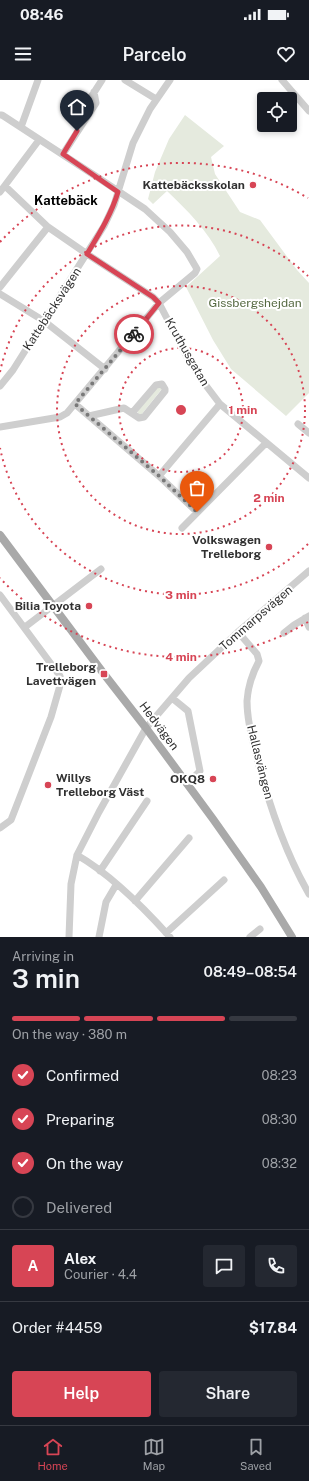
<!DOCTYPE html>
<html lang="en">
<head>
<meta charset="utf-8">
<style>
	:root { --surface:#171b24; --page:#242831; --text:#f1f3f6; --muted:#9ea1a6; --line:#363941; --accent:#d74555 }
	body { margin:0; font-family:"Public Sans",sans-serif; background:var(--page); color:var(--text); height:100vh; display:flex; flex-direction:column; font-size:15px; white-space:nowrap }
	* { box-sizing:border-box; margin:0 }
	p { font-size:13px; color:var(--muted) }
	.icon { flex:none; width:22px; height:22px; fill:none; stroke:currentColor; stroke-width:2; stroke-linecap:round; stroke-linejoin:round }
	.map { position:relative; height:857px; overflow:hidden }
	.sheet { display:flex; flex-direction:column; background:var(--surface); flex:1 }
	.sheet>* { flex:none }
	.buttons { position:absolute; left:257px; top:12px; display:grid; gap:8px }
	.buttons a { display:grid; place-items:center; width:40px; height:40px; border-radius:4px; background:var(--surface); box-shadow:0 2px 6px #0003; font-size:20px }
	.pin { position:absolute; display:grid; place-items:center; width:34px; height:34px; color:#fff; margin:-41px -17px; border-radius:50% 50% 50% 0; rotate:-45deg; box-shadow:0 0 4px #0007 }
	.pin .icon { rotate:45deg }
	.courier { position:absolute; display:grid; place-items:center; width:40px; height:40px; margin:-20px; border:3px solid #d74555; border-radius:50%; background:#fff; color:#222; box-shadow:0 1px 5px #0007 }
	.summary em { font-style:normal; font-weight:600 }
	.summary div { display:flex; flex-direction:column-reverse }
	.summary { display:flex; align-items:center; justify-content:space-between; height:68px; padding:0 12px }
	h1 { font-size:26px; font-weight:600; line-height:30px }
	.bar { display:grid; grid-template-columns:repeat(4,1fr); gap:6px 4px; align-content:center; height:48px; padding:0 12px }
	.bar i { height:5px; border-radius:3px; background:var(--line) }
	.bar .active { background:var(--accent) }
	.bar p { grid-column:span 4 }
	.line { display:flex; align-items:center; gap:10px; padding:0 12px; border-top:1px solid var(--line) }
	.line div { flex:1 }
	.round { display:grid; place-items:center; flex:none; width:42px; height:42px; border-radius:4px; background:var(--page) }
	ol { padding:0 12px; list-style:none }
	li { display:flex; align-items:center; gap:12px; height:44px }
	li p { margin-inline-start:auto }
	li .icon { padding:4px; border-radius:50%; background:var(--accent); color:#fff; stroke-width:4 }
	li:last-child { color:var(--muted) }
	li i { width:22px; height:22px; border:2px solid var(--line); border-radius:50% }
	.cta { display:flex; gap:8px; margin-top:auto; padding:8px 12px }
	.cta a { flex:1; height:46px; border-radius:4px; background:var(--accent); color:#fff; font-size:16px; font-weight:600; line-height:46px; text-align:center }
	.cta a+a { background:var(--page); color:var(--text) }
	.status { display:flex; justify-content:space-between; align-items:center; height:28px; padding:0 20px; background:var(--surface); direction:ltr }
	.status svg { height:11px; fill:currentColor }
	header { display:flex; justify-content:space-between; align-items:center; height:52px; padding:0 12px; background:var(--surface); font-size:18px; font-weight:600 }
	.tab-bar { display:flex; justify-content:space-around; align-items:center; height:56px; border-top:1px solid var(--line); background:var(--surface); font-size:11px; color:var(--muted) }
	.tab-bar a { display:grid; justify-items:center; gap:2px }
	.tab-bar .active { color:var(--accent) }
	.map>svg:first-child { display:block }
	.green { fill:#e5eade }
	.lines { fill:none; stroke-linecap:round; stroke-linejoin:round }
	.minor { stroke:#cecece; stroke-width:7 }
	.major { stroke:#a9a9a9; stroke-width:8 }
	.done { stroke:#797979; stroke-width:4; stroke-dasharray:0 7.2 }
	.route { stroke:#d74555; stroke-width:5 }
	.ring { fill:none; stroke:#d74555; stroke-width:2; stroke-dasharray:2 4 }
	.poi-dot { fill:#d74555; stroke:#fff; stroke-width:1.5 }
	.labels { text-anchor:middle; stroke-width:4; stroke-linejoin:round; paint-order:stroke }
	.poi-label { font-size:12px; font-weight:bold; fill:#313131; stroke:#fff; text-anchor:end }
	.park-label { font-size:12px; fill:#566a42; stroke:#fff }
	.street-label { font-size:12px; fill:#313131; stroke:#fff }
	.neighbourhood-label { font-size:13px; font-weight:bold; fill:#000; stroke:#fff }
	.centre { fill:#d74555; stroke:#fff; stroke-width:2 }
	.ring-label { font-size:12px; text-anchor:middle; font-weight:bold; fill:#d74555; stroke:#fff; stroke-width:4; stroke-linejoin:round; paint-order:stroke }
</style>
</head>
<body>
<div class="status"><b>08:46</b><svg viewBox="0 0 49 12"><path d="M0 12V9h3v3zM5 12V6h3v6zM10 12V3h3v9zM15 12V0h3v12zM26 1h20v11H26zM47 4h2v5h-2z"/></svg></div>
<header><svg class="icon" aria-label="menu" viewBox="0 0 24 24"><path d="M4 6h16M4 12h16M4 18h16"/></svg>Parcelo<svg class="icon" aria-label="heart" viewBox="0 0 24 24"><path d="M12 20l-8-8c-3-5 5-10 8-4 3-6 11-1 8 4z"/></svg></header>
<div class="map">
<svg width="309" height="857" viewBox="0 0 309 857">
	<rect width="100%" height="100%" fill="#fff"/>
	<!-- green -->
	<path class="green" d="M185 35 224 66 211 77 215 94 240 132 260 140 297 190 309 203V313L286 336 231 289 213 260 186 207 220 176C208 151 187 130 167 111L153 124 148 119 155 92 169 59Z
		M157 306 161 308V310L141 335H139L137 331Z"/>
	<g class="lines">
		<!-- minor -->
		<path class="minor" d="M125 0 156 19
			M282 0 309 31
			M0 35H2L97 97 145 129 170 152 187 172 197 189 195 193 159 223 67 333 60 337 0 347
			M84 40V28L102 0
			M21 47 38 0
			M63 74 96 23 94 12
			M5 106 48 147 87 174 153 217 159 223 187 277 198 295 220 324 309 398
			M0 112 39 60
			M0 207 48 147
			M0 214 44 241 105 289
			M0 306 13 290 104 146 114 125 133 63 150 29 170 0
			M75 324 159 396 197 432
			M89 336 124 328 139 338 144 337 165 311V309L162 304 156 305 132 333
			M298 344 309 353
			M159 396 220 324
			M182 448 266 363
			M0 515 60 596 61 602 51 637 11 740 0 748
			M305 538 309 547
			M25 547 101 489
			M238 552 257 574 259 581C252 594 248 606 247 621 247 640 252 660 257 678 269 725 285 772 309 814
			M284 553 294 545 309 536
			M172 618 188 631 200 691 187 704
			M77 775C110 794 144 828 170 857
			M100 791 147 721
			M135 821 189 758
			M166 853 224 800
			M69 857 71 804 77 775 99 732 146 648 189 598 238 552 309 491
			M99 857 106 822 116 805
			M250 857 260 849"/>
		<!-- major -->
		<path class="major" d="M0 455 104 594 146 648 213 739 261 807 292 857"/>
	</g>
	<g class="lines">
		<!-- done -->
		<path class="done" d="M134 254 75 324 159 396 197 432"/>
		<!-- route -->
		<path class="route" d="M77 51 63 74 118 112C111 135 99 154 87 174L153 217 159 223 134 254"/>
	</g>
	<!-- distance rings -->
	<g class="ring">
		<circle cx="181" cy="330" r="62"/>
		<circle cx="181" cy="330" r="124"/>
		<path d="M308 464A185 185 0 0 1 0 368M0 292A185 185 0 0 1 308 196"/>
		<path d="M308 542A247 247 0 0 1 0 498M0 162A247 247 0 0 1 308 118"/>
	</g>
	<!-- markers -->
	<g class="poi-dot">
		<circle cx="253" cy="105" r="4"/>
		<circle cx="269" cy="467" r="4"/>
		<circle cx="89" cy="526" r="4"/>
		<rect x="100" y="590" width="8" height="8" rx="2"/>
		<circle cx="213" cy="699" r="4"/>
		<circle cx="48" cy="705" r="4"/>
	</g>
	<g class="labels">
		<!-- poi labels -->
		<g class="poi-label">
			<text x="245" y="109">Kattebäcksskolan</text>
			<text x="261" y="464">Volkswagen<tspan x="261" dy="14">Trelleborg</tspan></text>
			<text x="81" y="530">Bilia Toyota</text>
			<text x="96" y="591">Trelleborg<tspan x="96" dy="14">Lavettvägen</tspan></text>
			<text x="56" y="702" text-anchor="start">Willys<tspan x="56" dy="14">Trelleborg Väst</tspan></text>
			<text x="205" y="703">OKQ8</text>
		</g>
		<!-- park labels -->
		<g class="park-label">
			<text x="255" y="227">Gissbergshejdan</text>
		</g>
		<!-- street labels -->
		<g class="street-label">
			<text transform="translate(52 229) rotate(-57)" y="4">Kattebäcksvägen</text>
			<text transform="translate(187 272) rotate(60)" y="4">Kruthusgatan</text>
			<text transform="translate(256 538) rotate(-41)" y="4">Tommarpsvägen</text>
			<text transform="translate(159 646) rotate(53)" y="4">Hedvägen</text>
			<text transform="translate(260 682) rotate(76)" y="4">Hallasvängen</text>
		</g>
		<!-- neighbourhood labels -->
		<g class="neighbourhood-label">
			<text x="66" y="125">Kattebäck</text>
		</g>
	</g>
	<circle cx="181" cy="330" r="6" class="centre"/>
	<g class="ring-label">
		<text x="243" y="334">1 min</text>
		<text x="269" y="422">2 min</text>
		<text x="181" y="519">3 min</text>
		<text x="181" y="581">4 min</text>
	</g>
</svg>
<div class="buttons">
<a><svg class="icon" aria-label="locate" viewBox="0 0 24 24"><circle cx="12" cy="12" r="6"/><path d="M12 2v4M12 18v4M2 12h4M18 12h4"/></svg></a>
</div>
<div class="pin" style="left:197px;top:432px;background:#ea580c"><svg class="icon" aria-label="bag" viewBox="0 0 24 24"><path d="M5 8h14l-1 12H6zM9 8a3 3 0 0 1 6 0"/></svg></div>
<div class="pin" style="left:77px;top:51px;background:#1f2937"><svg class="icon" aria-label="home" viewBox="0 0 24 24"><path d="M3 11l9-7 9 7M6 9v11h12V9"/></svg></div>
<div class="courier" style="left:134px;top:254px"><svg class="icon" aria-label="bike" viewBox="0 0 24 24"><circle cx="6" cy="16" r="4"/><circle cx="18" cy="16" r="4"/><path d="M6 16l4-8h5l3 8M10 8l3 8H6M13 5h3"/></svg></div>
</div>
<section class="sheet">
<div class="summary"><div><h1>3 min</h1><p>Arriving in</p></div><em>08:49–08:54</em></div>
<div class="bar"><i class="active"></i><i class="active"></i><i class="active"></i><i></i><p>On the way · 380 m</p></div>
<ol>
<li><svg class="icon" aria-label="check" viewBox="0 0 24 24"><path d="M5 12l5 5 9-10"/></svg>Confirmed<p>08:23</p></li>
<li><svg class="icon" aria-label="check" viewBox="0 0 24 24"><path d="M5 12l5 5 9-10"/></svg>Preparing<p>08:30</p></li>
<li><svg class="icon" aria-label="check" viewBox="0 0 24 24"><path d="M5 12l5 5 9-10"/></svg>On the way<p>08:32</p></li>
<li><i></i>Delivered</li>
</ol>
<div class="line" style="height:72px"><b class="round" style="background:var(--accent);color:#fff">A</b><div><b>Alex</b><p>Courier · 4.4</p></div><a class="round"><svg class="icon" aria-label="chat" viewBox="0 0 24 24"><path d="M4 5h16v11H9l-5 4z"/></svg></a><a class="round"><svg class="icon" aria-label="phone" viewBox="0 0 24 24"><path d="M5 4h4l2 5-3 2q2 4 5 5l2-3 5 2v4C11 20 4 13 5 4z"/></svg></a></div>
<div class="line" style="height:52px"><div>Order #4459</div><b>$17.84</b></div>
<div class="cta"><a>Help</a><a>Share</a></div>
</section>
<nav class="tab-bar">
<a class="active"><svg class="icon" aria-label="home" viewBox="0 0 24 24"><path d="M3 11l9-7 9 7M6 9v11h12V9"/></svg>Home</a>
<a><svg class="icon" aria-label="map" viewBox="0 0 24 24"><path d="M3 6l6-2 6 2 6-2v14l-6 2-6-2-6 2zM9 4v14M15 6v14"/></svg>Map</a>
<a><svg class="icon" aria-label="saved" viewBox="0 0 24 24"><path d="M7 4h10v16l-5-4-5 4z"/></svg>Saved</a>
</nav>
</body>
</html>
